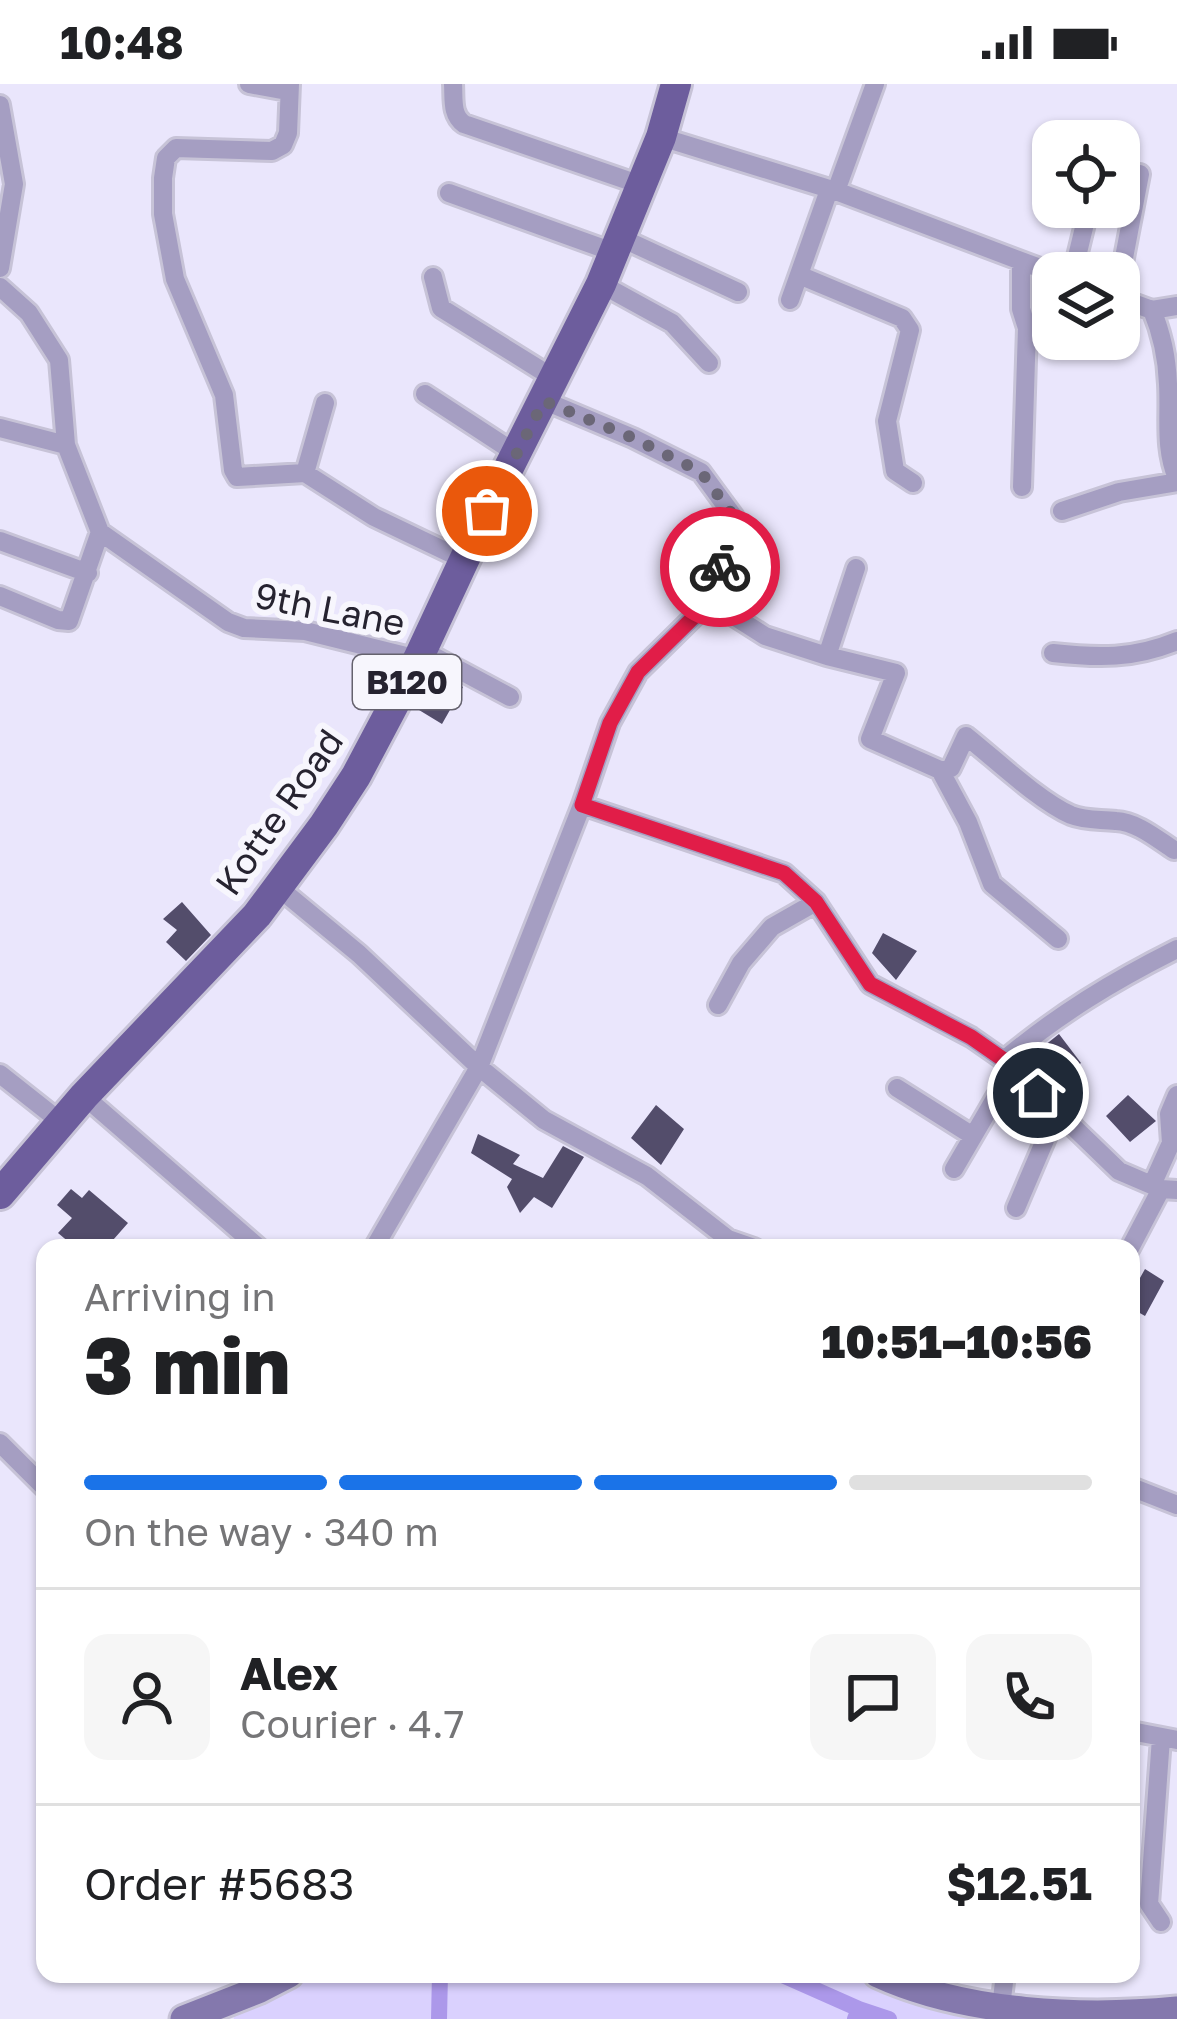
<!DOCTYPE html>
<html lang="en">
<head>
<meta charset="utf-8">
<style>
	:root { --surface:#fff; --page:#f6f6f6; --text:#202124; --muted:#757577; --line:#e0e0e0; --accent:#1a73e8 }
	body { margin:0; font-family:"Golos Text",sans-serif; background:var(--page); color:var(--text); height:100vh; display:flex; flex-direction:column; font-size:45px; white-space:nowrap }
	* { box-sizing:border-box; margin:0 }
	p { font-size:39px; color:var(--muted) }
	.icon { flex:none; width:66px; height:66px; fill:none; stroke:currentColor; stroke-width:2; stroke-linecap:round; stroke-linejoin:round }
	.map { position:relative; flex:1; overflow:hidden }
	.sheet { position:absolute; left:36px; top:1155px; width:1104px; height:744px; display:flex; flex-direction:column; background:var(--surface); border-radius:24px; box-shadow:0 3px 9px #0004 }
	.sheet>* { flex:none }
	.buttons { position:absolute; left:1032px; top:36px; display:grid; gap:24px }
	.buttons a { display:grid; place-items:center; width:108px; height:108px; border-radius:24px; background:var(--surface); box-shadow:0 3px 9px #0004; font-size:60px }
	.pin { position:absolute; display:grid; place-items:center; width:102px; height:102px; color:#fff; margin:-51px; border:6px solid #fff; border-radius:50%; box-shadow:0 3px 12px #0007 }
	.courier { position:absolute; display:grid; place-items:center; width:120px; height:120px; margin:-60px; border:9px solid #e11d48; border-radius:50%; background:#fff; color:#222; box-shadow:0 3px 15px #0007 }
	.summary em { font-style:normal; font-weight:800 }
	.summary div { display:flex; flex-direction:column-reverse }
	.summary { display:flex; align-items:center; justify-content:space-between; height:204px; padding:0 48px }
	h1 { font-size:78px; font-weight:800; line-height:90px }
	.bar { display:grid; grid-template-columns:repeat(4,1fr); gap:18px 12px; align-content:center; height:144px; padding:0 48px }
	.bar i { height:15px; border-radius:9px; background:var(--line) }
	.bar .on { background:var(--accent) }
	.bar p { grid-column:span 4 }
	.line { display:flex; align-items:center; gap:30px; padding:0 48px; border-top:3px solid var(--line) }
	.line div { flex:1 }
	.round { display:grid; place-items:center; flex:none; width:126px; height:126px; border-radius:24px; background:var(--page) }
	.status { display:flex; justify-content:space-between; align-items:center; height:84px; padding:0 60px; background:var(--surface); direction:ltr }
	.status svg { height:33px; fill:currentColor }
	.map>svg:first-child { display:block }
	.green { fill:#dad1fe }
	.lines { fill:none; stroke-linecap:round; stroke-linejoin:round }
	.canal { stroke:#ac98ea; stroke-width:16 }
	.building { fill:#534d6b }
	.street-casing { stroke:#c7c3d7; stroke-width:24 }
	.secondary-casing { stroke:#c7c3d7; stroke-width:33 }
	.primary-casing { stroke:#c7c3d7; stroke-width:36 }
	.street { stroke:#a59ec2; stroke-width:18 }
	.secondary { stroke:#8478ad; stroke-width:27 }
	.primary { stroke:#6d5d9d; stroke-width:30 }
	.done { stroke:#6b6777; stroke-width:12; stroke-dasharray:0 21.6 }
	.route { stroke:#e11d48; stroke-width:15 }
	.labels { text-anchor:middle; stroke-width:12; stroke-linejoin:round; paint-order:stroke }
	.shield { fill:#f7f6fd; stroke:#65626e; stroke-width:3 }
	.shield-label { font-size:33px; font-weight:bold; fill:#262330 }
	.street-label { font-size:36px; fill:#262330; stroke:#f7f6fd }
</style>
</head>
<body>
<div class="status"><b>10:48</b><svg viewBox="0 0 49 12"><path d="M0 12V9h3v3zM5 12V6h3v6zM10 12V3h3v9zM15 12V0h3v12zM26 1h20v11H26zM47 4h2v5h-2z"/></svg></div>
<div class="map">
<svg width="1177" height="1935" viewBox="0 0 1177 1935">
	<rect width="100%" height="100%" fill="#eae6fc"/>
	<!-- green -->
	<path class="green" d="M289 1890H878L914 1906 1177 1935H234L230 1918Z"/>
	<g class="lines">
		<!-- canal -->
		<path class="canal" d="M780 1890 859 1925 855 1935
			M859 1925 889 1935
			M439 1935 440 1890"/>
	</g>
	<!-- building -->
	<path class="building" d="M438 590 463 603 442 640 419 626Z
		M182 818 211 851 186 877 166 858 177 846 163 835Z
		M883 849 917 867 896 896 872 869Z
		M1059 950 1081 979 1061 994 1034 970Z
		M1128 1011 1156 1037 1130 1058 1106 1032Z
		M656 1021 684 1045 661 1081 631 1054Z
		M478 1050 520 1071 513 1080 543 1094 563 1062 584 1073 552 1124 534 1113 520 1129 507 1103 512 1095 471 1069Z
		M71 1105 82 1114 89 1106 128 1139 106 1164H93L85 1158 80 1164H76L58 1149 72 1134 57 1121Z
		M1145 1185 1164 1197 1145 1232 1131 1224V1210Z"/>
	<g class="lines">
		<defs>
			<path id="street" d="M249 0 287 7
				M290 0 288 49 283 61 272 67 176 64 166 74 163 94V130L175 195 224 311 233 386 237 393 305 389 374 433 464 476
				M453 0C454 14 451 31 464 40L641 101
				M0 21 14 100 0 184
				M661 53 836 107 1053 189
				M836 107 875 0
				M449 109 613 168
				M619 153 738 208
				M1021 178V225L1027 244 1022 403
				M1073 189 1089 123
				M799 191 902 234 910 246 887 337 895 387 913 399
				M433 193 441 224 555 295
				M601 200 672 239 709 279
				M1119 200 1140 90
				M0 203 29 229 59 276 66 361 100 448 228 538 244 544 305 547 418 575
				M1119 214 1152 226C1162 250 1167 274 1168 300 1170 333 1164 363 1177 394
				M790 216 829 106
				M1152 226 1177 222
				M425 310 517 370
				M0 344 66 361
				M305 389 325 319
				M1062 427 1119 408 1177 398
				M0 457 88 489
				M0 512 58 536 69 537 100 448
				M710 517 765 552 827 572 896 589 870 655 940 686 968 738 992 800 1058 855
				M422 566 510 613
				M1053 569C1098 574 1133 575 1177 557
				M827 572 856 484
				M940 686 951 684 966 652C995 675 1039 717 1071 731 1086 737 1100 735 1116 737 1137 738 1157 755 1174 766
				M582 721 784 789 816 818 870 900 971 953 1004 976 1119 1087 1161 1105 1177 1106
				M279 804 359 870 479 983 544 1036 647 1092 728 1155 754 1164
				M718 921 741 879 772 843 816 818
				M1004 976C1059 930 1113 897 1177 865
				M0 990 62 1039
				M897 1004 973 1052
				M84 1012 259 1164
				M954 1085 996 1013 1018 990
				M1152 1101 1171 1059 1169 1030 1177 1011
				M1016 1124 1057 1028
				M374 1164 479 983 582 721 610 639 638 588 710 517 734 433 701 388 633 354 545 317
				M1130 1164 1161 1105
				M0 1359 45 1404
				M1131 1403 1177 1421
				M1131 1647 1177 1656
				M1161 1838 1149 1820 1161 1654
				M1001 1923 1005 1890"/>
			<path id="secondary" d="M878 1890C965 1930 1083 1935 1177 1926
				M184 1935 258 1906 289 1890"/>
			<path id="primary" d="M0 1110 84 1012 257 831 324 741 356 692 418 575 487 427 601 200 661 53 676 0"/>
		</defs>
		<!-- street casing -->
		<use href="#street" class="street-casing"/>
		<!-- secondary casing -->
		<use href="#secondary" class="secondary-casing"/>
		<!-- primary casing -->
		<use href="#primary" class="primary-casing"/>
		<!-- street -->
		<use href="#street" class="street"/>
		<!-- secondary -->
		<use href="#secondary" class="secondary"/>
		<!-- primary -->
		<use href="#primary" class="primary"/>
	</g>
	<g class="lines">
		<!-- done -->
		<path class="done" d="M487 427 544 317 633 354 701 388 734 433 720 483"/>
		<!-- route -->
		<path class="route" d="M720 483 710 517 638 588 610 639 582 721 784 789 816 818 870 900 971 953 1004 976 1038 1009"/>
	</g>
	<g class="labels">
		<!-- shield labels -->
		<rect class="shield" x="353" y="571" width="108" height="54" rx="9"/>
		<g class="shield-label">
			<text x="407" y="610">B120</text>
		</g>
		<!-- street labels -->
		<g class="street-label">
			<text transform="translate(330 525) rotate(11)" y="13">9th Lane</text>
			<text transform="translate(279 728) rotate(-55)" y="13">Kotte Road</text>
		</g>
	</g>
</svg>
<div class="buttons">
<a><svg class="icon" aria-label="locate" viewBox="0 0 24 24"><circle cx="12" cy="12" r="6"/><path d="M12 2v4M12 18v4M2 12h4M18 12h4"/></svg></a>
<a><svg class="icon" aria-label="layers" viewBox="0 0 24 24"><path d="M12 4l9 5-9 5-9-5zM3 14l9 5 9-5"/></svg></a>
</div>
<div class="pin" style="left:487px;top:427px;background:#ea580c"><svg class="icon" aria-label="bag" viewBox="0 0 24 24"><path d="M5 8h14l-1 12H6zM9 8a3 3 0 0 1 6 0"/></svg></div>
<div class="pin" style="left:1038px;top:1009px;background:#1f2937"><svg class="icon" aria-label="home" viewBox="0 0 24 24"><path d="M3 11l9-7 9 7M6 9v11h12V9"/></svg></div>
<div class="courier" style="left:720px;top:483px"><svg class="icon" aria-label="bike" viewBox="0 0 24 24"><circle cx="6" cy="16" r="4"/><circle cx="18" cy="16" r="4"/><path d="M6 16l4-8h5l3 8M10 8l3 8H6M13 5h3"/></svg></div>
<section class="sheet">
<div class="summary"><div><h1>3 min</h1><p>Arriving in</p></div><em>10:51–10:56</em></div>
<div class="bar"><i class="on"></i><i class="on"></i><i class="on"></i><i></i><p>On the way · 340 m</p></div>
<div class="line" style="height:216px"><a class="round"><svg class="icon" aria-label="person" viewBox="0 0 24 24"><circle cx="12" cy="8" r="4"/><path d="M4 21q1-7 8-7t8 7"/></svg></a><div><b>Alex</b><p>Courier · 4.7</p></div><a class="round"><svg class="icon" aria-label="chat" viewBox="0 0 24 24"><path d="M4 5h16v11H9l-5 4z"/></svg></a><a class="round"><svg class="icon" aria-label="phone" viewBox="0 0 24 24"><path d="M5 4h4l2 5-3 2q2 4 5 5l2-3 5 2v4C11 20 4 13 5 4z"/></svg></a></div>
<div class="line" style="height:156px"><div>Order #5683</div><b>$12.51</b></div>
</section>
</div>
</body>
</html>
